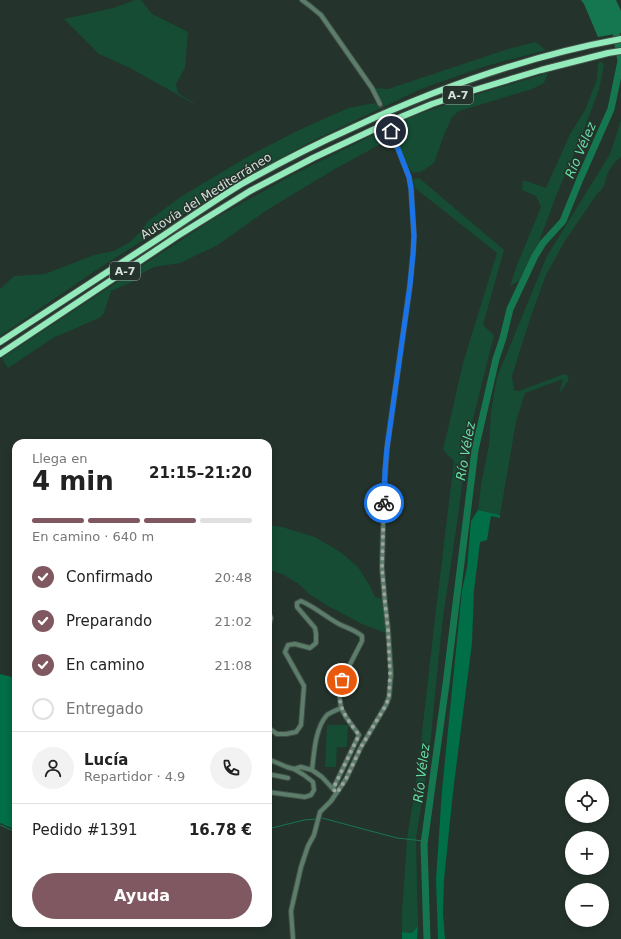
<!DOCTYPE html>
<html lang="es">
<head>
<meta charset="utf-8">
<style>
	:root { --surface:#fff; --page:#f2f2f2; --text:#222; --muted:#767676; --line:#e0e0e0; --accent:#805861 }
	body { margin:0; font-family:"DejaVu Sans",sans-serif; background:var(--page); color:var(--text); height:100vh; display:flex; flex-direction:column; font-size:15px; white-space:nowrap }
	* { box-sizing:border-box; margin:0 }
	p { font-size:13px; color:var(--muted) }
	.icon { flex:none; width:22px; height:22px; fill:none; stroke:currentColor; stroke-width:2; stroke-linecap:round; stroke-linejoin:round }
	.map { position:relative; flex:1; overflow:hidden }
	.details { position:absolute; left:12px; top:439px; width:260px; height:488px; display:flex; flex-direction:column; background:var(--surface); border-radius:12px; box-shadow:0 2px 6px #0003 }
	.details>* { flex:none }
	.fabs { position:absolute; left:565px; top:779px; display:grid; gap:8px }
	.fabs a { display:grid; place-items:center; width:44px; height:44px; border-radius:50%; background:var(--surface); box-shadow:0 2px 6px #0003; font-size:20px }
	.pin { position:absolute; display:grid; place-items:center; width:34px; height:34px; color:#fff; margin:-17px; border:2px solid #fff; border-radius:50%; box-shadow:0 1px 4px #0007 }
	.courier { position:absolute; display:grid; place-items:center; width:40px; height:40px; margin:-20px; border:3px solid #1a73e8; border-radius:50%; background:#fff; color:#222; box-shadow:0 1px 5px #0007 }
	.summary em { font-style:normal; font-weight:700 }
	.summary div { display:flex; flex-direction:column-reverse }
	.summary { display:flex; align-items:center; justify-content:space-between; height:68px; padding:0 20px }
	h1 { font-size:26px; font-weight:700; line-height:30px }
	.bar { display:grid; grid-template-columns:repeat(4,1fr); gap:6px 4px; align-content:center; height:48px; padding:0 20px }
	.bar i { height:5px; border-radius:3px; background:var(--line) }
	.bar .current { background:var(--accent) }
	.bar p { grid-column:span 4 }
	.line { display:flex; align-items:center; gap:10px; padding:0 20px; border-top:1px solid var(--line) }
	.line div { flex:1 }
	.round { display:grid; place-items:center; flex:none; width:42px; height:42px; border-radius:21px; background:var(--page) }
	ol { padding:0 20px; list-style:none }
	li { display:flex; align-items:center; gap:12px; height:44px }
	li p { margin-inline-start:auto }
	li .icon { padding:4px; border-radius:50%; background:var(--accent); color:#fff; stroke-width:4 }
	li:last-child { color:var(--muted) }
	li i { width:22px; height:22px; border:2px solid var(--line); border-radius:50% }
	.action { display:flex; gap:8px; margin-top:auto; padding:8px 20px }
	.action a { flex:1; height:46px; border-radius:24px; background:var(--accent); color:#fff; font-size:16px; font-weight:700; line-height:46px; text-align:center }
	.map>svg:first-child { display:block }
	.green { fill:#154c33 }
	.forest { fill:#006e46 }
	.water { fill:#15774f }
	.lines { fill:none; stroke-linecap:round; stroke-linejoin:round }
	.stream { stroke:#15774f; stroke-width:1 }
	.river { stroke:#15774f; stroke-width:7 }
	.minor-tunnel { stroke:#3f4d46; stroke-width:4; stroke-dasharray:4 2; stroke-linecap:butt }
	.minor-casing { stroke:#414f47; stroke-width:6 }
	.highway-casing { stroke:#414f47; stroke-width:8 }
	.minor { stroke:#5c7d6a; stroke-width:4 }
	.highway { stroke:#93ebbc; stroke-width:6 }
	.done { stroke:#99a49e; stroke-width:4; stroke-dasharray:0 7.2 }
	.route { stroke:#1a73e8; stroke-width:5 }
	.labels { text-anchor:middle; stroke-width:3; stroke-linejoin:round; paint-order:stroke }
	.shield { fill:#24332b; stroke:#a2ada7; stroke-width:1 }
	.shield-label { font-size:11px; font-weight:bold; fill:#d8e1dc }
	.street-label { font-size:12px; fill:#d8e1dc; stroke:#24332b }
	.water-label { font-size:13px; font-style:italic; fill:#65dda2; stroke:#24332b }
</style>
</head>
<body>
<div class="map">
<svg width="621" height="939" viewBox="0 0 621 939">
	<rect width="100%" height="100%" fill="#24332b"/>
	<!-- green -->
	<path class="green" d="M136 0H141L152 14 188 32 185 68 176 84 178 93 194 103V104L132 69 99 54 64 19 113 8Z
		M535 42 546 50 486 66 421 89 310 142 247 176 194 208 101 267 0 336V289L14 276 45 274 94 255 114 251 130 242 141 231 148 221 182 196 247 157 297 131 348 108 375 103 377 105 383 103 374 88 388 89 508 49Z
		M602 62 604 65 599 89 581 138 556 196 536 250 519 281 510 286 517 265 541 207 536 196 522 190 523 180 546 188 570 134 585 110 597 79 598 63Z
		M548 73 544 83 532 89 459 111 452 117 444 135 434 163 421 172 413 173 406 165 392 125 428 111 465 98Z
		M621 120V157C615 161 610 168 607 175 604 185 606 186 597 194L565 241 546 275 530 319 512 376 514 390 519 391 564 374 567 375 569 379 559 394 563 379 525 393 516 422 500 515 478 510 481 485 489 445 491 412 497 377 547 256 610 154Z
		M387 128 390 139 335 169 267 210 218 245 180 263 154 267 135 277 134 281 111 291 104 313 99 318 53 338 8 368 2 358 134 271 212 220 292 175Z
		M419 178 504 250 483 325 494 335 468 439 458 516 442 625 428 765 416 838 418 926 413 933 402 932V912L407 839 417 776 424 715 436 609 454 461 443 450 463 363 497 253 415 188 413 179Z
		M268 525 282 527 315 537 342 553 358 567 370 586 375 597 382 599 386 633 362 624 328 606 309 594 299 584 282 574 268 569Z
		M327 725H348L347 747H337L336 767H325Z"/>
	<!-- forest -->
	<path class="forest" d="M478 510 500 515V518L491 516 487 540 480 542 474 590 472 643 453 792 444 880 443 913 445 939H438L436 879 442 790 462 590 467 568 471 521Z
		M0 674 12 677 16 685V830L0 823Z
		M418 926 417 939H402V932L412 933Z"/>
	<!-- water -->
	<path class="water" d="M581 0H616L621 11V33L598 37 584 4Z"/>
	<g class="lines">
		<!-- stream -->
		<path class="stream" d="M319 819 322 818 397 838 424 841
			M0 825 16 832
			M268 829 304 820 316 819"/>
		<!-- river -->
		<path class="river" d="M427 939 424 844 446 684 475 450 496 359 503 338 510 309 535 256 543 243 563 221 580 179 611 109 621 61 616 32 613 25"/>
		<!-- minor-tunnel -->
		<path class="minor-tunnel" d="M380 104 391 131"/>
		<defs>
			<path id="minor" d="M302 0 310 6 321 15 372 88 380 104
				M268 612 271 618 268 628
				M268 725 270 729 277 734H286L296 732 301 725 304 686 285 652 288 645 295 644 310 648 316 643V634L315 628 297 607V603L301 601C315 607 326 617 339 624 347 628 355 630 362 636V641L342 680 339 691 341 708 346 717 359 735 333 789
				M268 759 287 767 294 769 301 767 312 770 322 777 334 790
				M312 770C314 754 315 728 327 715 331 712 337 710 341 708
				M268 774 288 778
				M268 792 305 797 311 795 314 790 313 782 304 775 294 769
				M293 939 291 911 301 867 308 846 314 835 320 812 331 801 346 779 361 747 386 705 389 697 391 674 388 629 385 603 382 568 384 491 387 448 410 285 413 254 414 236 411 188 409 177 391 131"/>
			<path id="highway" d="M0 342C55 306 109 271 164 235 189 218 214 201 240 185 277 164 314 145 352 128 438 88 528 56 621 39
				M0 354 179 235 250 191 313 158 396 119 432 104 468 92 541 70 608 53 621 51"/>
		</defs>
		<!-- minor casing -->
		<use href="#minor" class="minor-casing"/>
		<!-- highway casing -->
		<use href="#highway" class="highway-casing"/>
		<!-- minor -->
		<use href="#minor" class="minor"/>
		<!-- highway -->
		<use href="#highway" class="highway"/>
	</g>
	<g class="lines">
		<!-- done -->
		<path class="done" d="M342 680C335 705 345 716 359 735L333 789 337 793 346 779 361 747 386 705 389 697 390 674 388 629 385 602 382 568 384 503"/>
		<!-- route -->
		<path class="route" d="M384 503 385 469 387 448 410 285 413 254 414 236 411 188 409 177 391 131"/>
	</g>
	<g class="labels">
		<!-- shield labels -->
		<g class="shield">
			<rect x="443" y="86" width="30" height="18" rx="3"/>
			<rect x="110" y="262" width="30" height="18" rx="3"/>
		</g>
		<g class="shield-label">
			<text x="458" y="99">A-7</text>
			<text x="125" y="275">A-7</text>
		</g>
		<!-- street labels -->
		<g class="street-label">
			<text transform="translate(206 196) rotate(-32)" y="4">Autovía del Mediterráneo</text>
		</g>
		<!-- water labels -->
		<g class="water-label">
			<text transform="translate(580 150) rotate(-67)" y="5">Río Vélez</text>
			<text transform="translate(465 451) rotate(-80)" y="5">Río Vélez</text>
			<text transform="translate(421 773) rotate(-83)" y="5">Río Vélez</text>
		</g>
	</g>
</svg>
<div class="fabs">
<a><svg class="icon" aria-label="locate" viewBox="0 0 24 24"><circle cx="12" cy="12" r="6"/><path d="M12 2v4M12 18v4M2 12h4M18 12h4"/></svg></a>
<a>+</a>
<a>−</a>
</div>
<div class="pin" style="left:342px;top:680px;background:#ea580c"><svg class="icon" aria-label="bag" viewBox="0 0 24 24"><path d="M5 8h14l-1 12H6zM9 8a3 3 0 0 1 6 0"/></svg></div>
<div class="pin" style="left:391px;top:131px;background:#1f2937"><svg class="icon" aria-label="home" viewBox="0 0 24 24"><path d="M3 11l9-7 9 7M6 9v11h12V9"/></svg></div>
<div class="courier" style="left:384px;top:503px"><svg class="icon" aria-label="bike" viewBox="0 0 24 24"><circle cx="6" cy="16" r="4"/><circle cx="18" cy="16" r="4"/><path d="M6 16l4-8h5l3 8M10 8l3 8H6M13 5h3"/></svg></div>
<section class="details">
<div class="summary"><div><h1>4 min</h1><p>Llega en</p></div><em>21:15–21:20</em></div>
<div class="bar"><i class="current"></i><i class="current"></i><i class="current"></i><i></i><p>En camino · 640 m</p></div>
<ol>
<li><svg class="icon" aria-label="check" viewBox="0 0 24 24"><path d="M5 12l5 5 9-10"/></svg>Confirmado<p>20:48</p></li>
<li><svg class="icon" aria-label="check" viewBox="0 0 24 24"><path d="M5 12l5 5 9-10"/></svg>Preparando<p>21:02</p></li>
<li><svg class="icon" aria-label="check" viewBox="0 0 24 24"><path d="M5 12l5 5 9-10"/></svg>En camino<p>21:08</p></li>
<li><i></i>Entregado</li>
</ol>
<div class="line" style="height:72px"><a class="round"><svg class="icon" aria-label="person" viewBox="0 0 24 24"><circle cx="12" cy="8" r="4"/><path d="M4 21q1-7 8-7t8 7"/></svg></a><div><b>Lucía</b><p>Repartidor · 4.9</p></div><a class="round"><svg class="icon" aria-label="phone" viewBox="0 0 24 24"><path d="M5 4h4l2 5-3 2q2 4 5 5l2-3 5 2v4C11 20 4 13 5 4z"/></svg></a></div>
<div class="line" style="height:52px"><div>Pedido #1391</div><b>16.78 €</b></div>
<div class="action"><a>Ayuda</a></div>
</section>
</div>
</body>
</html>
